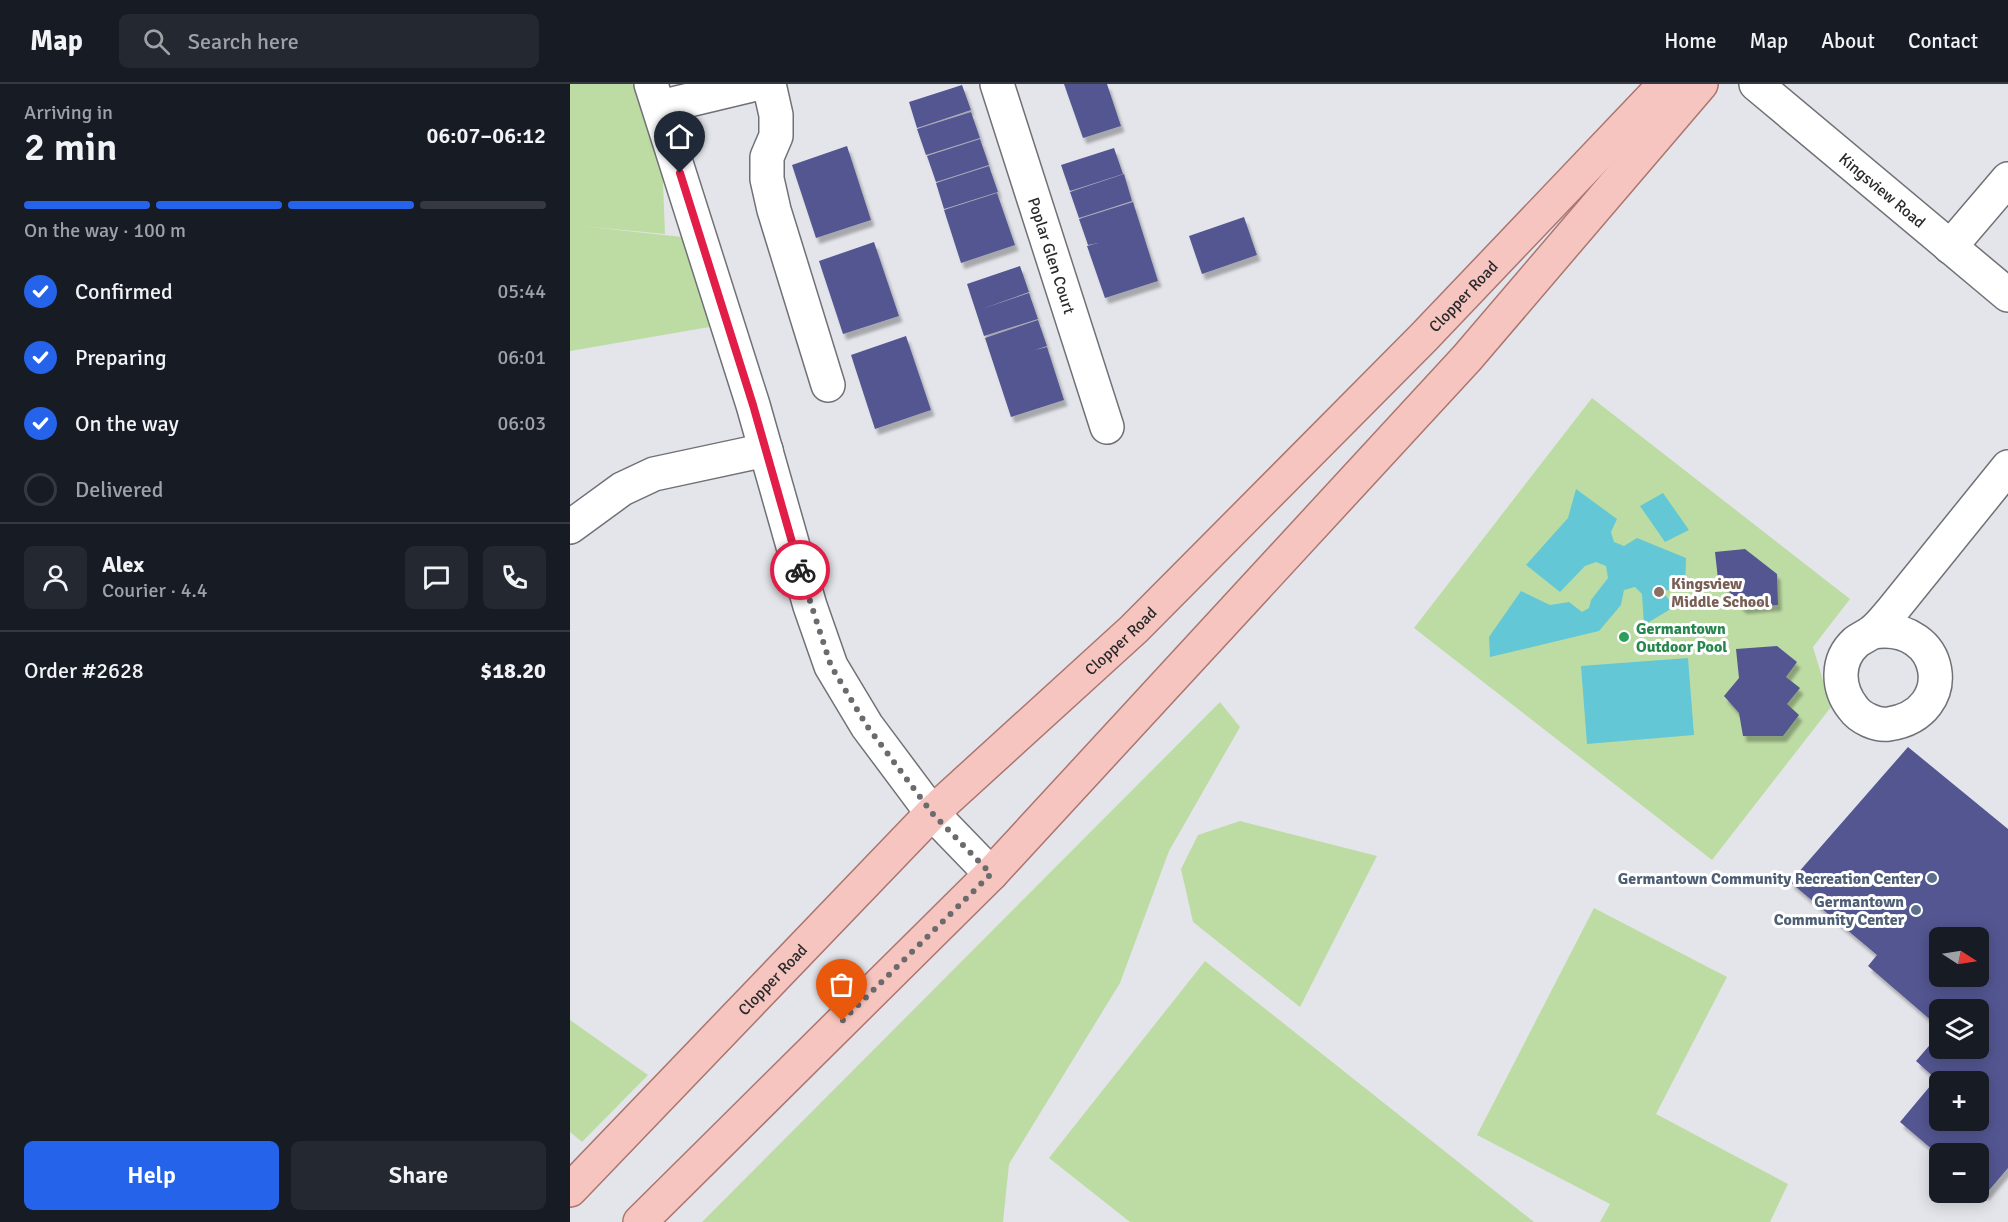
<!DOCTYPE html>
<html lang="en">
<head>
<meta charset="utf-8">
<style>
	:root { --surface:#171b24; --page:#242831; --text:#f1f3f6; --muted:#9ea1a6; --line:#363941; --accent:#2563eb }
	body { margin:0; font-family:Signika,sans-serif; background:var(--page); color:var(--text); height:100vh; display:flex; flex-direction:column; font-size:22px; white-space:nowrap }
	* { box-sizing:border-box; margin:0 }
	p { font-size:20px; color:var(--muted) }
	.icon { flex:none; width:33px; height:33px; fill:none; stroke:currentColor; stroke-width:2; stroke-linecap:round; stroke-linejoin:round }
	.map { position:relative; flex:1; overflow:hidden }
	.drawer { display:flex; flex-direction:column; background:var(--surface); width:570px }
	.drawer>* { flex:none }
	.needle { width:39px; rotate:102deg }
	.controls { position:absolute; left:1359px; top:843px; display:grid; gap:12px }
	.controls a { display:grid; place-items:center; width:60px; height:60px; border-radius:9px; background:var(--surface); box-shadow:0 3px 15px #0003; font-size:30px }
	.pin { position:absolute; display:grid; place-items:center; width:51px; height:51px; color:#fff; margin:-62px -26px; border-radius:50% 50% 50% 0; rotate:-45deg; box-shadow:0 0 6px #0007 }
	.pin .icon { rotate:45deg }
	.courier { position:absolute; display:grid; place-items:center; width:60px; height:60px; margin:-30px; border:4px solid #e11d48; border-radius:50%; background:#fff; color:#222; box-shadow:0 2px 8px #0007 }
	.head em { font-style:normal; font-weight:600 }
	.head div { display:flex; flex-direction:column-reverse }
	.head { display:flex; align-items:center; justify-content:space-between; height:102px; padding:0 24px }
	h1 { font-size:39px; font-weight:600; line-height:45px }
	.bar { display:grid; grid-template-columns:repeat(4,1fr); gap:9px 6px; align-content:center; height:72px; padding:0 24px }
	.bar i { height:8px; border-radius:4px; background:var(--line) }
	.bar .selected { background:var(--accent) }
	.bar p { grid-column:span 4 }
	.line { display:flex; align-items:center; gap:15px; padding:0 24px; border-top:2px solid var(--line) }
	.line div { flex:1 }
	.round { display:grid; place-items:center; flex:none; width:63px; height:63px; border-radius:9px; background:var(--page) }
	ol { padding:0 24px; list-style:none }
	li { display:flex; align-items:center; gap:18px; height:66px }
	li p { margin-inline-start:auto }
	li .icon { padding:6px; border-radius:50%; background:var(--accent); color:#fff; stroke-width:4 }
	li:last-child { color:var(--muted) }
	li i { width:33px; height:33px; border:3px solid var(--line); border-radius:50% }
	.primary-button { display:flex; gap:12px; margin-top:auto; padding:12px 24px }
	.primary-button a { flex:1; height:69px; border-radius:9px; background:var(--accent); color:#fff; font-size:24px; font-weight:600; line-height:69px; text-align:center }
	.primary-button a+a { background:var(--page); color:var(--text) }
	header { display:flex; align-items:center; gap:36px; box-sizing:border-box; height:84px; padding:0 30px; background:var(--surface); border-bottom:2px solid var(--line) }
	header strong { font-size:28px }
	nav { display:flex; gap:33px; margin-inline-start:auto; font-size:21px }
	.search { width:420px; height:54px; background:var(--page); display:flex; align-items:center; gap:15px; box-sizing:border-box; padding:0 21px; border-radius:9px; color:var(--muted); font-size:22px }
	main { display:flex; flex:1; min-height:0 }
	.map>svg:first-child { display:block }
	.green { fill:#bddca3 }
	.water { fill:#64c7d5 }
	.building { fill:#535691; fill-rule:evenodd; filter:url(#shadow) }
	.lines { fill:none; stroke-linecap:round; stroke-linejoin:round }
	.minor-casing { stroke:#707176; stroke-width:36 }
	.major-casing { stroke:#ab7570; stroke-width:36 }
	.minor { stroke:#fff; stroke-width:33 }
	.major { stroke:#f6c5bf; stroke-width:33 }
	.done { stroke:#6b6b6e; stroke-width:6; stroke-dasharray:0 10.8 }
	.route { stroke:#e11d48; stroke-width:8 }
	.education-dot { fill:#8d6e63; stroke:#fff; stroke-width:2 }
	.leisure-dot { fill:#2e9e5b; stroke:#fff; stroke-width:2 }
	.service-dot { fill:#5c6f8a; stroke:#fff; stroke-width:2 }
	.labels { text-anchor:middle; stroke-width:6; stroke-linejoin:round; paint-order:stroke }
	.street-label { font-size:16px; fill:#2a2a2c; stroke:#fff }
	.education-label { font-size:16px; font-weight:bold; fill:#785e54; stroke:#fff; text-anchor:start }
	.leisure-label { font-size:16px; font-weight:bold; fill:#27864d; stroke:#fff; text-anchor:start }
	.service-label { font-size:16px; font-weight:bold; fill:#4e5e75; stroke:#fff; text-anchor:end }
</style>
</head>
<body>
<header>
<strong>Map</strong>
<div class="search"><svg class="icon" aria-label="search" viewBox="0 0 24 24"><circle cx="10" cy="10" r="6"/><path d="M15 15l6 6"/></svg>Search here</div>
<nav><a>Home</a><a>Map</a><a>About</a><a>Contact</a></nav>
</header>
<main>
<section class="drawer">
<div class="head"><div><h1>2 min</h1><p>Arriving in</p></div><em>06:07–06:12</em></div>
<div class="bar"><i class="selected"></i><i class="selected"></i><i class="selected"></i><i></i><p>On the way · 100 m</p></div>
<ol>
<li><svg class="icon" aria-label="check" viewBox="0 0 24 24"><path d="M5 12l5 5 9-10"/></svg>Confirmed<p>05:44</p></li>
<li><svg class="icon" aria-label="check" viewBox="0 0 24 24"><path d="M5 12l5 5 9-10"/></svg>Preparing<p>06:01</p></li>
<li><svg class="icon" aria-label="check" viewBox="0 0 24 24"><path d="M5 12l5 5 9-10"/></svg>On the way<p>06:03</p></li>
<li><i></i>Delivered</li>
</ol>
<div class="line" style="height:108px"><a class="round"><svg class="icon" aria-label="person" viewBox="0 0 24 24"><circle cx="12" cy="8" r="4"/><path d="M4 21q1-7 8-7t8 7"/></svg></a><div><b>Alex</b><p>Courier · 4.4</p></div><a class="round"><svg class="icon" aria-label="chat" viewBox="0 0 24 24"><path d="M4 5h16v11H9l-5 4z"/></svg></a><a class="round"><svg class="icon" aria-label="phone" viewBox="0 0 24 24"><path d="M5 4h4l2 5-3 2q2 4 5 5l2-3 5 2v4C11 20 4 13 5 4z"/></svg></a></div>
<div class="line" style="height:78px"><div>Order #2628</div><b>$18.20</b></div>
<div class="primary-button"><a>Help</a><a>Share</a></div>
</section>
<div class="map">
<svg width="1438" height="1138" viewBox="0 0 1438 1138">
	<defs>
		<filter id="shadow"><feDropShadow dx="3.5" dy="6" stdDeviation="1.5" flood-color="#0004"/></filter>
	</defs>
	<rect width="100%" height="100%" fill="#e4e5ea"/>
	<!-- green -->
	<path class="green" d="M0 0H81L90 23 95 150 11 142 131 155 157 240 0 267Z
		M1022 314 1280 515 1243 563 1261 623 1142 776 844 544Z
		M650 618 670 643 599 767 550 899 439 1080 433 1138H132Z
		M670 737 807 772 730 923 623 838 611 785 628 751Z
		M1024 824 1157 893 1086 1030 1218 1100 1200 1138H1030L1040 1120 907 1051Z
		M635 877 964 1138H560L479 1074Z
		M0 936 78 991 12 1058 0 1048Z"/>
	<!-- water -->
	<path class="water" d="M1006 405 1047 435 1041 448 1044 458 1054 462 1067 454 1116 474 1115 507 1092 506 1104 523 1074 541 1072 510 1065 503 1054 506 1051 521 1029 547 920 573 919 553 951 507 980 521 999 518 1012 528 1019 524 1021 516 1038 494 1036 482 1026 478 1015 482 990 508 956 481 998 434Z
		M1093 409 1119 446 1095 458 1070 422Z
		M1118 574 1124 651 1017 660 1011 582Z"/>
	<!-- building -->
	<path class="building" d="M494 0H537L551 42 513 54Z
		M392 1 401 26 347 44 339 18Z
		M401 28 410 54 356 71 347 45Z
		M410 55 419 81 366 98 357 72Z
		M277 62 301 136 246 154 222 81Z
		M544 64 553 90 500 107 491 81Z
		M419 82 428 108 374 125 366 99Z
		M554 90 562 117 509 134 500 108Z
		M427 109 445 161 391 179 374 126Z
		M563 118 588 197 535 214 517 162 528 159 518 161 509 135Z
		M674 133 687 171 632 190 619 152Z
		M304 158 329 232 273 250 249 177Z
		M450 182 459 208 409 226 459 209 468 235 414 252 397 200Z
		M468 236 477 262 465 266 477 263 494 316 441 333 415 254Z
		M336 252 361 326 305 345 281 271Z
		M1175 465 1207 490 1208 521 1173 524 1148 495 1145 468Z
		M1207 562 1227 578 1216 593 1230 604 1217 620 1229 631 1213 652H1173L1169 629 1154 612 1169 594 1166 565Z
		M1338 663 1438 745V1084L1415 1111 1408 1105V1070H1370V1072L1330 1038 1366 995 1346 977 1370 949V964H1408V926H1370V944L1298 882 1307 871 1220 798ZM1370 854H1408V892H1370ZM1370 998H1408V1036H1370Z"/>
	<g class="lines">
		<defs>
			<g id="minor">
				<path d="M81 0 183 321 240 522 261 582 297 642 362 729 421 790"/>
				<path d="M199 0 206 31V52L197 73V95L204 126 258 301"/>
				<path id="s1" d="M427 0 537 343"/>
				<path id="s2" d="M1186 0 1438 211"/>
				<path d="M90 23 186 0"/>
				<path d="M1380 163 1438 95"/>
				<path d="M0 443 52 405 84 390 196 366"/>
				<path d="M1303 548C1375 537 1390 629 1319 640 1307 642 1290 634 1283 624 1267 604 1266 576 1286 558 1291 554 1297 552 1302 548 1309 543 1315 535 1321 528L1438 383"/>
			</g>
			<g id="major">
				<path id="s3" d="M0 1106 362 729 564 545 853 254 1095 0"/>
				<path d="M70 1138 421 790 897 274 1131 0"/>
			</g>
		</defs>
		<!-- minor casing -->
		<use href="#minor" class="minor-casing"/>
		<!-- major casing -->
		<use href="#major" class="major-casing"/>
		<!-- minor -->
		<use href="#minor" class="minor"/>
		<!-- major -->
		<use href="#major" class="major"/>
	</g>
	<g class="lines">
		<!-- done -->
		<path class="done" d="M230 486 261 582 297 642 362 729 421 790 272 937"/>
		<!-- route -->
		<path class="route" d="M110 89 183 321 230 486"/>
	</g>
	<!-- markers -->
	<circle class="education-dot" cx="1089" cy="508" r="6"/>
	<circle class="leisure-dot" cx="1054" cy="553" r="6"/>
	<g class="service-dot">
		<circle cx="1362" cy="794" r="6"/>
		<circle cx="1346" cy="826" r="6"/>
	</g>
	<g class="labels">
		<!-- street labels -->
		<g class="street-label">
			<text dy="6" stroke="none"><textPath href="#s2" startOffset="165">Kingsview Road</textPath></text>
			<text dy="6" stroke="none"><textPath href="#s1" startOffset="180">Poplar Glen Court</textPath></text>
			<text dy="6" stroke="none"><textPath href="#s3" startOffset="1264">Clopper Road</textPath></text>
			<text dy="6" stroke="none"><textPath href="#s3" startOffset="778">Clopper Road</textPath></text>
			<text dy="6" stroke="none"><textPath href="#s3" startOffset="292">Clopper Road</textPath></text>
		</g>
		<!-- education labels -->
		<g class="education-label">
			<text x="1101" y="505">Kingsview<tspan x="1101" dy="18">Middle School</tspan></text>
		</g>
		<!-- leisure labels -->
		<g class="leisure-label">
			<text x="1066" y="550">Germantown<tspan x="1066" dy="18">Outdoor Pool</tspan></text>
		</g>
		<!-- service labels -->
		<g class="service-label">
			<text x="1350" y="800">Germantown Community Recreation Center</text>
			<text x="1334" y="823">Germantown<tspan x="1334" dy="18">Community Center</tspan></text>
		</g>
	</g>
</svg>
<div class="controls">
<a><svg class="needle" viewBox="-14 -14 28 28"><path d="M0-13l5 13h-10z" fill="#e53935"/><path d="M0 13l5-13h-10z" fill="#9ea1a6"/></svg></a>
<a><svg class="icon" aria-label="layers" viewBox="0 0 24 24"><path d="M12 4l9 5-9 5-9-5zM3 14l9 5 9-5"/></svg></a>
<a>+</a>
<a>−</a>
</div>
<div class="pin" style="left:272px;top:937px;background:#ea580c"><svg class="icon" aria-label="bag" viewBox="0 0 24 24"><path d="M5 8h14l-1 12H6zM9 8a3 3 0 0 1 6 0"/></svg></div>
<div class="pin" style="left:110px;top:89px;background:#1f2937"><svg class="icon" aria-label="home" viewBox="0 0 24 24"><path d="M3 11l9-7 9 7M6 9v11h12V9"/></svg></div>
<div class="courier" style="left:230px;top:486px"><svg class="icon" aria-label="bike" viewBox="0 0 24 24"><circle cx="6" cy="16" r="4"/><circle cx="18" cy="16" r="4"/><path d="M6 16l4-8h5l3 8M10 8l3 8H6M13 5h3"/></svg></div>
</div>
</main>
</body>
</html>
